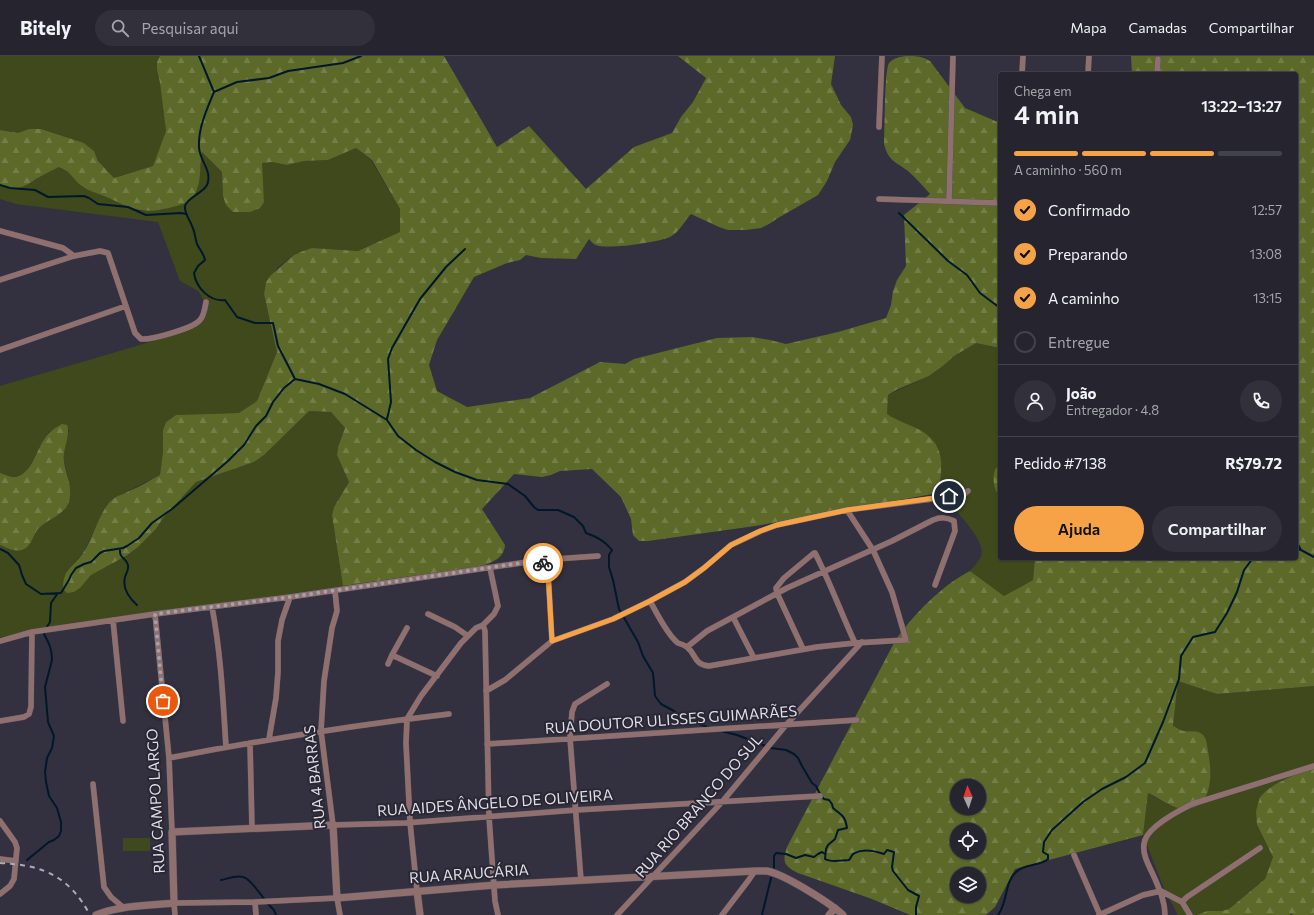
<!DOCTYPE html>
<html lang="pt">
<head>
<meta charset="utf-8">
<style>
	:root { --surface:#26252f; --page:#32313b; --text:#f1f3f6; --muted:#a4a5aa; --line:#42424b; --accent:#f5a346 }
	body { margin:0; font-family:Commissioner,sans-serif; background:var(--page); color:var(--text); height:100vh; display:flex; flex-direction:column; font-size:15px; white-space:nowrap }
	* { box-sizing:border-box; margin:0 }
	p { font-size:13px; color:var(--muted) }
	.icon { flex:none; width:22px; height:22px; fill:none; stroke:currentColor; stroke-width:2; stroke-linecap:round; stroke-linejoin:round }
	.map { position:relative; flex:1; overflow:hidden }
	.side { position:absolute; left:998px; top:16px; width:300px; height:488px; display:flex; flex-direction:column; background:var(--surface); border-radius:4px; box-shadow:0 1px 3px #0004,0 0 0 1px var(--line) }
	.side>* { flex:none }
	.needle { width:26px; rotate:357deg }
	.fabs { position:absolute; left:950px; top:723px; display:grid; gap:8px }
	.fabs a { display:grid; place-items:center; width:36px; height:36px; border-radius:50%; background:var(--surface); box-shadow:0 1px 3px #0004,0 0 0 1px var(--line); font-size:20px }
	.pin { position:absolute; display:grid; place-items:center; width:34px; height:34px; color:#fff; margin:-17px; border:2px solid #fff; border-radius:50%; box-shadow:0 1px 4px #0007 }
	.courier { position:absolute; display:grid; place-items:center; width:40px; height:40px; margin:-20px; border:3px solid #f5a346; border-radius:50%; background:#fff; color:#222; box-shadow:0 1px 5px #0007 }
	.overview em { font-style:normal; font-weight:600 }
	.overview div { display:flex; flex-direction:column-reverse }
	.overview { display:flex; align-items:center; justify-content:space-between; height:68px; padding:0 16px }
	h1 { font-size:26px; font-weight:600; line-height:30px }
	.bar { display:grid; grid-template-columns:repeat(4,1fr); gap:6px 4px; align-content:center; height:48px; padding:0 16px }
	.bar i { height:5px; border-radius:3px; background:var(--line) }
	.bar .active { background:var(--accent) }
	.bar p { grid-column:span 4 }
	.line { display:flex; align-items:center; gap:10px; padding:0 16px; border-top:1px solid var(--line) }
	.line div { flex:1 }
	.round { display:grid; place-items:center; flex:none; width:42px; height:42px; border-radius:21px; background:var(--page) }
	ol { padding:0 16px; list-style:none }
	li { display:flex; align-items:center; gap:12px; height:44px }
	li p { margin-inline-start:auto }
	li .icon { padding:4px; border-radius:50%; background:var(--accent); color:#111; stroke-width:4 }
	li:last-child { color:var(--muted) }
	li i { width:22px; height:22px; border:2px solid var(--line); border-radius:50% }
	.primary-button { display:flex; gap:8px; margin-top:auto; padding:8px 16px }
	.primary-button a { flex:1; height:46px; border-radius:24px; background:var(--accent); color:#111; font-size:16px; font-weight:600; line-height:46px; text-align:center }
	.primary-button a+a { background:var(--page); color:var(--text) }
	header { display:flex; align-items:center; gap:24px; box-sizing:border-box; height:56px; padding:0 20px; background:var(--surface); border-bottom:1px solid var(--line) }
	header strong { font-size:19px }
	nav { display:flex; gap:22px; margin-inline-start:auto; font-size:14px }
	.search { width:280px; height:36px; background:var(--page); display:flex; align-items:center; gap:10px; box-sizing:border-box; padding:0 14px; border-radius:22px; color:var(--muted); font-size:15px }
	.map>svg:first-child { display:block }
	.green { fill:#40491b }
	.forest { fill:url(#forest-firs); fill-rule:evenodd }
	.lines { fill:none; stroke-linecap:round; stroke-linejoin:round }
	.stream { stroke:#00182c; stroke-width:2 }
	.minor-casing { stroke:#4f4d5a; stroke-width:6 }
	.tertiary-casing { stroke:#4f4d5a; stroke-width:8 }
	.minor { stroke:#8f706f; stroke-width:5.5 }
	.tertiary { stroke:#8f706f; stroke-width:7 }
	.rail { stroke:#adabb6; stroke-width:2; stroke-dasharray:5 5; stroke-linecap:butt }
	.done { stroke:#a3a1ac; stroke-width:4; stroke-dasharray:0 7.2 }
	.route { stroke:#f5a346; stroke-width:5 }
	.labels { text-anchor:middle; stroke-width:4; stroke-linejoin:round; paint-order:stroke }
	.street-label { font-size:15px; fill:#dfdde6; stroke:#292734 }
</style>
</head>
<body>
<header>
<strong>Bitely</strong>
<div class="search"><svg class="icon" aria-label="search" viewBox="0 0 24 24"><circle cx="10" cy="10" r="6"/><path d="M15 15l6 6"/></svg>Pesquisar aqui</div>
<nav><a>Mapa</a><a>Camadas</a><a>Compartilhar</a></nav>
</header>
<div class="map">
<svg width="1314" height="859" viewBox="0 0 1314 859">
	<defs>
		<pattern id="forest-firs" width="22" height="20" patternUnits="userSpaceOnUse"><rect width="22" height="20" fill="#5d6929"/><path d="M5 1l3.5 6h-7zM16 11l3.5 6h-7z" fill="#747e48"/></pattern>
	</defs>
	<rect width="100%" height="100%" fill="#33313f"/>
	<!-- green -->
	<path class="green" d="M0 0H160L157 6V14L160 27 166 75 153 110 114 122 98 105 94 95 84 87 41 73H29L18 77 0 74Z
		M356 92 371 104 400 153V176L358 195 312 192 303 195 294 199 278 211 266 226 264 238 277 296 257 345 240 357 176 359 166 366 163 374V396L160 419 112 443 106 450 83 497 67 515 81 531 91 519 126 500 138 491 156 473 163 462 196 426 254 406 264 399 308 355 331 356 345 372 338 391 337 399 349 426 334 451 332 459 343 530 0 581V489L10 493 28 489 37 474 46 465 62 457 68 448V421L64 405V392L69 374 50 375 44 383 31 408 24 418 13 421 0 417V330L174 279 201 262 204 248 202 241 198 235 180 225 158 166 16 148 0 143V130C16 135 23 132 36 123 43 119 51 115 59 111L68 116 83 131 138 155H148L164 154 198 132 202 96 222 116 223 140 264 146 261 107 272 106 287 109 304 105 328 104Z
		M976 287 1000 292V407L996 411V437L1000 443V502H1035L1033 524 1004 540 970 515C973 511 979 506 981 500 988 485 949 447 938 437L942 410 918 374 898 365 886 358 888 339 929 320 944 309 954 300Z
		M1178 625 1217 638 1314 630V709L1267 734 1257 770 1273 801 1265 823 1229 853 1222 856 1207 855 1197 859H1178L1165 835 1143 779 1148 737 1169 749 1195 675H1183L1173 670Z
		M123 782H150V795H123Z"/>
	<!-- forest -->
	<path class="forest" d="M160 0H444L497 91 529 70 586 133 634 91 672 77 681 61 693 46 706 22 678 0H835L831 28 841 49 851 61 853 69 850 84 835 106 827 125 818 139 778 162 769 168 761 172 746 174H728L719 171 691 158C684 165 680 176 670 181 659 186 607 194 596 189 593 188 591 185 589 183L576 203 541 202 526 199 520 204 507 207 474 221 437 284 429 309 437 335 467 351 530 342 600 306 625 308 634 303 717 282 752 281 770 284 786 288 838 276 886 262 891 249 893 235 897 224 906 210 904 159 930 138C923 130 916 122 908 115 895 105 889 106 884 88 885 74 884 15 889 7 894 1 903 0 909 0 918 0 923 1 930 5L965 52 1000 67V292L976 287 954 300 944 309 929 320 896 334 888 339 887 358C897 365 909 368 920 374 946 389 943 411 938 437L755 470 648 485H639L633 479 631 463 621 441 592 413 560 415 551 419 542 421 514 418 482 453 505 489C504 502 493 506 482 510L343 530 332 459 334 451 349 426 337 399 338 391 345 372 331 356 309 355 264 399 254 406 196 426 163 462 156 473 138 491 126 500 91 519 81 531 74 536 67 537 63 533C63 512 73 512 83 497 93 483 101 451 113 443 118 439 124 438 129 435 140 431 150 424 160 419L163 396V374L166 366 176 359 239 357 257 345 277 296 264 238 266 226 271 219 294 199 303 195 312 192 358 195 400 176V153L372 104 356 92 328 104 304 105 287 109 272 106 262 107 264 146 260 152 250 156H233L226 149 223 140 222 116 202 96C199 110 202 125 195 138 190 147 180 149 172 151 142 160 131 152 104 140 97 137 88 135 82 130 77 127 74 122 69 117 66 114 62 113 59 111 51 115 43 119 36 123 23 132 16 135 0 130V74L18 77 29 73H41L84 87 94 95 98 105 114 122 153 110 166 75 160 27 157 14V6Z
		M1131 0H1314V630L1217 638 1178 625 1173 670C1177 671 1180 675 1184 675 1190 676 1197 674 1202 678 1207 682 1207 690 1208 695 1212 716 1214 752 1185 753 1173 753 1159 742 1148 737L1143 779 1015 813 995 851 986 859H910L872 843 798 817C784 810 782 806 787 791L895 585C913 559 941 530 970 515L1004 540 1033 524 1035 502H1296V18H1132ZM957 730H979V752H957ZM957 774H979V796H957ZM957 818H979V840H957Z
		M62 368 67 369C71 380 62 393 64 406 66 419 74 434 68 448 63 460 47 463 38 473 33 479 31 490 24 493 15 497 8 492 0 489V417C4 418 8 420 12 421 31 422 36 394 45 382 50 375 55 372 62 368Z
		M1000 407V443C993 432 990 416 1000 407Z
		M1314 709V859H1292L1291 857 1290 859H1197L1207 855H1222L1229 853 1265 823 1273 801 1257 769 1256 755 1260 741 1267 734 1276 728Z"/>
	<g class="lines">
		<!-- stream -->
		<path class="stream" d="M199 0 214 36C207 53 198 72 199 91 199 104 213 115 207 129 203 137 187 142 185 150 184 157 190 164 192 170 195 176 195 182 197 188 200 194 204 198 205 204L198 210 194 217C196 232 210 246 225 244L237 261 255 267H273L278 290 295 323 319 328 345 338 387 364 398 380 416 394 435 406 455 416 477 424 508 428 525 440 534 451 538 454H558L574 461 583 470 586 477C597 481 605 485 612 494L609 499V511L613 524 619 553 638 586 643 600 653 617 655 640 661 648 674 655 681 661 710 672
			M214 36 237 26 269 22 288 15 343 7 361 0
			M0 129 10 132 35 134 48 141 84 140 89 142 98 148 128 151 146 159 181 157 186 158
			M899 157 948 205 967 219 980 237 1000 252
			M387 363 391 346 388 303 392 292 420 243 446 211 465 193
			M1296 485 1301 494
			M0 493 8 497 19 509 22 519 26 528 41 538 61 537 69 524 71 519 76 512 84 508 91 506 100 497 104 495 123 492 127 490 139 482 152 467 172 453 228 405 244 389 256 370 266 360 273 346 284 332 295 323
			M120 493C119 503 126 501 128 509 129 514 126 517 125 521 122 533 129 542 137 549
			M1296 493 1301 494 1314 501
			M721 675 737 679 771 692 786 694 794 698 798 702 802 710 812 727 816 730 821 740 824 743 829 744 832 748 833 752C842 760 845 759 847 772L838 774 835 783 828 789 826 793 825 803C832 807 841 804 849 804 852 801 851 798 855 797 864 792 875 795 884 798L887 794 894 796 892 811 893 815 908 834 919 840 916 851V859
			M27 804 49 786 54 784 59 780 61 775V766L57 752 49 740 46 726 45 716 47 702 52 692 54 680 48 666 45 631 52 604C52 593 49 587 44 578L45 574 50 566 51 547 58 537
			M774 815V800L776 797 786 798 796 802 805 799 814 801 818 798 822 796 825 798
			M221 824C227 823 236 819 243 821 250 822 260 838 265 844
			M267 847 274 854 276 859
			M762 859 771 822
			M998 859C1008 846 1004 827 1016 816 1025 807 1039 811 1048 803V799L1043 796 1044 786 1052 774 1083 746 1102 733 1126 721 1145 707 1163 666 1179 623 1181 600 1193 581 1215 576 1227 557 1237 536 1244 514 1253 502"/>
		<defs>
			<path id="minor" d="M1022 18 1023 0
				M1088 18 1089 0
				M1157 18 1158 3
				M879 71 882 0
				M879 143 1000 147
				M949 145 953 0
				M0 175 63 192 74 200
				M0 224 74 200 100 195 108 197 135 277 141 283C152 284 194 272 200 264 204 260 205 252 206 246
				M0 294 126 250
				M541 504 548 515 552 585
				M335 535 337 555 332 572 324 625 321 675 333 769 405 767 576 754 820 740
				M650 545C656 556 668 580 678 587 681 588 684 589 687 591 697 599 693 608 709 610L817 591 855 587 906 584 892 536 873 494 847 454
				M212 551C221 598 223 644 226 691
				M155 558 169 702 172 776
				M428 558 455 571 468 580
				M733 561 754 602
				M113 564 123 665
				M483 569 485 575 489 761 495 845 498 859
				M0 585 32 576 155 558 290 541 541 504 598 500
				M687 591 707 575 787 532 892 485 933 464C941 461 946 461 954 465L955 475 935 529
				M803 593 777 537 776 532 784 522 814 497H815C830 526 841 557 855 587
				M392 599 437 620
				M388 608 392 599 407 572
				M486 635 505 624 552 585 613 563 650 545 685 526 704 512 731 489 761 475 777 469 847 454 963 439 968 435
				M0 665 24 661 29 658 31 651 32 576
				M269 683 276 642 278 616V585L282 564 290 541
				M250 687 252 772
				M487 688 857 664
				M169 702C262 684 355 669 449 658
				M93 728 104 831 111 841 124 852
				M0 765 15 786 17 792 14 823 10 830 0 838
				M1074 799 1100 859
				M0 803 16 805
				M581 824 570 682 572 656 575 648 607 628
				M417 835 410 766 406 687 407 663 421 640 461 587 476 572 483 569 494 558 498 550 490 512
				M1161 835 1182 846 1187 841 1260 792
				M255 846 256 859
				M1182 846 1190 859
				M175 859 174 847 255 846 337 842 340 859
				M617 859 722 746 786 669 862 586
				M722 859 748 825 755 815
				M1099 859 1143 839 1161 835
				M1165 859C1165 846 1160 835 1155 823 1151 813 1142 800 1144 788 1145 772 1178 755 1192 748L1314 710"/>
			<path id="tertiary" d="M417 835 420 859
				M96 859C120 849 148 850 174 847L172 776 333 769 337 842 495 829 755 815C759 815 763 815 767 815 784 818 830 847 843 859
				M829 859 835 852"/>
		</defs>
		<!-- minor casing -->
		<use href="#minor" class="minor-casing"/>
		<!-- tertiary casing -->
		<use href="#tertiary" class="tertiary-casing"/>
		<!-- minor -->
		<use href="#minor" class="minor"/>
		<!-- tertiary -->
		<use href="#tertiary" class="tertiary"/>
		<!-- rail -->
		<path class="rail" d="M0 807C43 809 69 820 90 859"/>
	</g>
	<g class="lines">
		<!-- done -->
		<path class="done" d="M163 645 155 558 290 541 541 504 543 507"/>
		<!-- route -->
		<path class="route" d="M543 507 548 515 552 585 613 563 650 545 685 526 704 512 731 489 760 475 777 469 847 454 949 440"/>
	</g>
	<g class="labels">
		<!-- street labels -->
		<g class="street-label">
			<text transform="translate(671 664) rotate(-4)" y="5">RUA DOUTOR ULISSES GUIMARÃES</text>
			<text transform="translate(315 721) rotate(-96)" y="5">RUA 4 BARRAS</text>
			<text transform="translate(156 745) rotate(-93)" y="5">RUA CAMPO LARGO</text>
			<text transform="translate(495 747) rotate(-4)" y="5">RUA AIDES ÂNGELO DE OLIVEIRA</text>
			<text transform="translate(699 750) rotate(-49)" y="5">RUA RIO BRANCO DO SUL</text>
			<text transform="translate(469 818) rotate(-4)" y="5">RUA ARAUCÁRIA</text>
		</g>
	</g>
</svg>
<div class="fabs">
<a><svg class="needle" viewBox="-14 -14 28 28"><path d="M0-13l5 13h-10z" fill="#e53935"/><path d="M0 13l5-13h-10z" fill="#a4a5aa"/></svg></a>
<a><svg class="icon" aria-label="locate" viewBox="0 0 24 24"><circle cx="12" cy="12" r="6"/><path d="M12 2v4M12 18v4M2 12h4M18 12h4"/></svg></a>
<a><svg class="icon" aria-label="layers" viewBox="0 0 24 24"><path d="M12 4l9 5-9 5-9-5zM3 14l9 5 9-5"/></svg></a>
</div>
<div class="pin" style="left:163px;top:645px;background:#ea580c"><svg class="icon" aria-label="bag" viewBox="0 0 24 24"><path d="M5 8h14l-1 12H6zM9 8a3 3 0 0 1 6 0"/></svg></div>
<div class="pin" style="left:949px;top:440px;background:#1f2937"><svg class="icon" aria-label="home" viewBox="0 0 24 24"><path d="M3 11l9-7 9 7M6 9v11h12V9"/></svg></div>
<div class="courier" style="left:543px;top:507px"><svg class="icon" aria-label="bike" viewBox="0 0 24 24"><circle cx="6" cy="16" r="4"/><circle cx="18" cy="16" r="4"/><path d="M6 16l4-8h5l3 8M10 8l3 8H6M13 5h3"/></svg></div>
<section class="side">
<div class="overview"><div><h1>4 min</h1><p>Chega em</p></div><em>13:22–13:27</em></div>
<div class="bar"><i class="active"></i><i class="active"></i><i class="active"></i><i></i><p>A caminho · 560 m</p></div>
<ol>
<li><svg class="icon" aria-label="check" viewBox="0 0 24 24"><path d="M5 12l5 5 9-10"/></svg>Confirmado<p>12:57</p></li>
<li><svg class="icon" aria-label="check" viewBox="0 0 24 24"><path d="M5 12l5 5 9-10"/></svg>Preparando<p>13:08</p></li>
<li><svg class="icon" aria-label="check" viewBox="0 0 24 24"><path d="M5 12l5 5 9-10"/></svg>A caminho<p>13:15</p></li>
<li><i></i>Entregue</li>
</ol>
<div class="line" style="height:72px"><a class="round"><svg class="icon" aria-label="person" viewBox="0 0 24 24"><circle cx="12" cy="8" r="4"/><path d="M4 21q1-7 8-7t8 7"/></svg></a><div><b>João</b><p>Entregador · 4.8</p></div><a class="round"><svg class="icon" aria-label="phone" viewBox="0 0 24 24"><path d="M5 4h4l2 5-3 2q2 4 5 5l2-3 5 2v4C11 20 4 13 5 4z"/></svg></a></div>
<div class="line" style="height:52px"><div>Pedido #7138</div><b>R$79.72</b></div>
<div class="primary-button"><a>Ajuda</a><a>Compartilhar</a></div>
</section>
</div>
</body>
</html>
